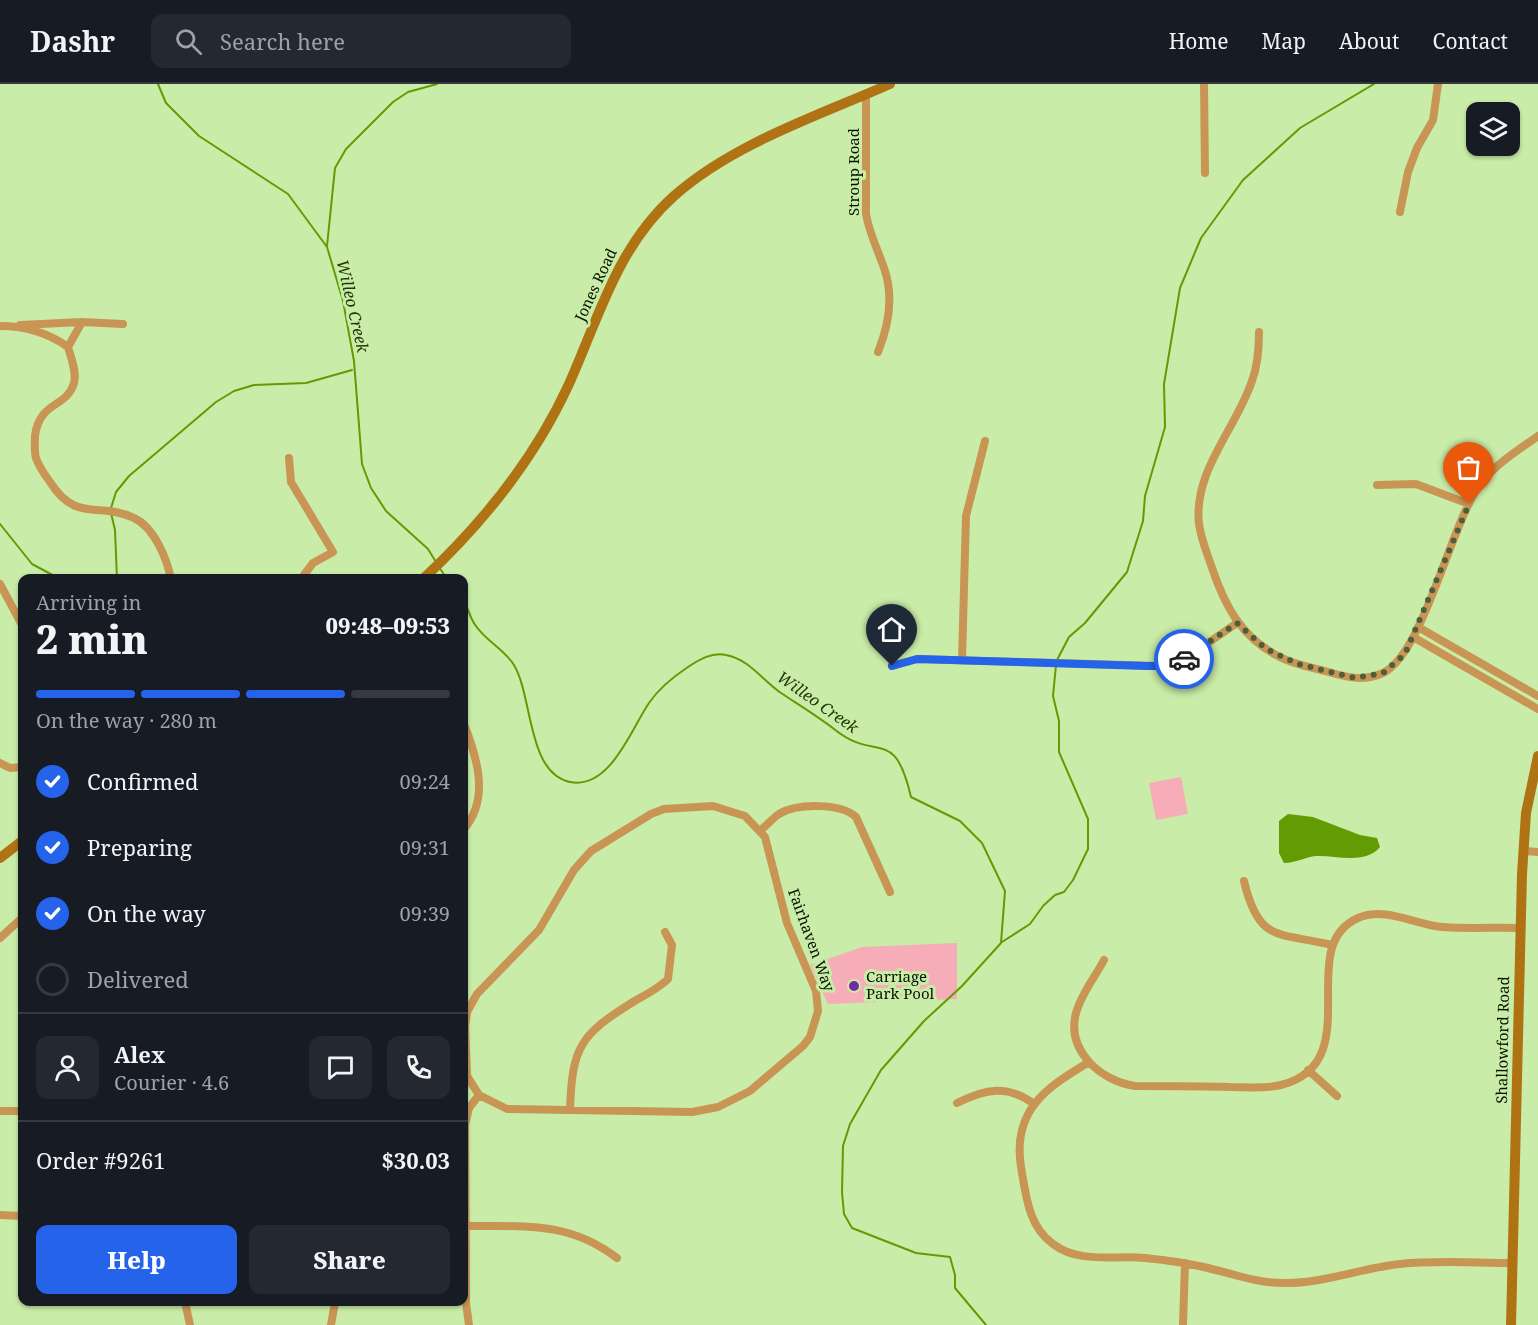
<!DOCTYPE html>
<html lang="en">
<head>
<meta charset="utf-8">
<style>
	:root { --surface:#171b24; --page:#242831; --text:#f1f3f6; --muted:#9ea1a6; --line:#363941; --accent:#2563eb }
	body { margin:0; font-family:"Noto Serif",serif; background:var(--page); color:var(--text); height:100vh; display:flex; flex-direction:column; font-size:22px; white-space:nowrap }
	* { box-sizing:border-box; margin:0 }
	p { font-size:20px; color:var(--muted) }
	.icon { flex:none; width:33px; height:33px; fill:none; stroke:currentColor; stroke-width:2; stroke-linecap:round; stroke-linejoin:round }
	.map { position:relative; flex:1; overflow:hidden }
	.sheet { position:absolute; left:18px; top:490px; width:450px; height:732px; display:flex; flex-direction:column; background:var(--surface); border-radius:12px; box-shadow:0 2px 4px #0004 }
	.sheet>* { flex:none }
	.controls { position:absolute; left:1466px; top:18px; display:grid; gap:12px }
	.controls a { display:grid; place-items:center; width:54px; height:54px; border-radius:12px; background:var(--surface); box-shadow:0 2px 4px #0004; font-size:30px }
	.pin { position:absolute; display:grid; place-items:center; width:51px; height:51px; color:#fff; margin:-62px -26px; border-radius:50% 50% 50% 0; rotate:-45deg; box-shadow:0 0 6px #0007 }
	.pin .icon { rotate:45deg }
	.courier { position:absolute; display:grid; place-items:center; width:60px; height:60px; margin:-30px; border:4px solid #2563eb; border-radius:50%; background:#fff; color:#222; box-shadow:0 2px 8px #0007 }
	.head em { font-style:normal; font-weight:800 }
	.head div { display:flex; flex-direction:column-reverse }
	.head { display:flex; align-items:center; justify-content:space-between; height:102px; padding:0 18px }
	h1 { font-size:39px; font-weight:800; line-height:45px }
	.bar { display:grid; grid-template-columns:repeat(4,1fr); gap:9px 6px; align-content:center; height:72px; padding:0 18px }
	.bar i { height:8px; border-radius:4px; background:var(--line) }
	.bar .selected { background:var(--accent) }
	.bar p { grid-column:span 4 }
	.line { display:flex; align-items:center; gap:15px; padding:0 18px; border-top:2px solid var(--line) }
	.line div { flex:1 }
	.round { display:grid; place-items:center; flex:none; width:63px; height:63px; border-radius:12px; background:var(--page) }
	ol { padding:0 18px; list-style:none }
	li { display:flex; align-items:center; gap:18px; height:66px }
	li p { margin-inline-start:auto }
	li .icon { padding:6px; border-radius:50%; background:var(--accent); color:#fff; stroke-width:4 }
	li:last-child { color:var(--muted) }
	li i { width:33px; height:33px; border:3px solid var(--line); border-radius:50% }
	.primary-button { display:flex; gap:12px; margin-top:auto; padding:12px 18px }
	.primary-button a { flex:1; height:69px; border-radius:12px; background:var(--accent); color:#fff; font-size:24px; font-weight:800; line-height:69px; text-align:center }
	.primary-button a+a { background:var(--page); color:var(--text) }
	header { display:flex; align-items:center; gap:36px; box-sizing:border-box; height:84px; padding:0 30px; background:var(--surface); border-bottom:2px solid var(--line) }
	header strong { font-size:28px }
	nav { display:flex; gap:33px; margin-inline-start:auto; font-size:21px }
	.search { width:420px; height:54px; background:var(--page); display:flex; align-items:center; gap:15px; box-sizing:border-box; padding:0 21px; border-radius:12px; color:var(--muted); font-size:22px }
	.map>svg:first-child { display:block }
	.green { fill:#f6adb7 }
	.water { fill:#629b02 }
	.lines { fill:none; stroke-linecap:round; stroke-linejoin:round }
	.stream { stroke:#629b02; stroke-width:2 }
	.street { stroke:#c99554; stroke-width:8 }
	.secondary { stroke:#b07314; stroke-width:10 }
	.done { stroke:#4b5f3b; stroke-width:6; stroke-dasharray:0 10.8 }
	.route { stroke:#2563eb; stroke-width:8 }
	.poi-dot { fill:#752b9d; stroke:#c9eda8; stroke-width:2 }
	.labels { text-anchor:middle; stroke-width:6; stroke-linejoin:round; paint-order:stroke }
	.street-label { font-size:15px; fill:#071300; stroke:#c9eda8 }
	.poi-label { font-size:15px; fill:#071300; stroke:#c9eda8; text-anchor:start }
	.water-label { font-size:16px; font-style:italic; fill:#223804; stroke:#c9eda8 }
</style>
</head>
<body>
<header>
<strong>Dashr</strong>
<div class="search"><svg class="icon" aria-label="search" viewBox="0 0 24 24"><circle cx="10" cy="10" r="6"/><path d="M15 15l6 6"/></svg>Search here</div>
<nav><a>Home</a><a>Map</a><a>About</a><a>Contact</a></nav>
</header>
<div class="map">
<svg width="1538" height="1241" viewBox="0 0 1538 1241">
	<rect width="100%" height="100%" fill="#c9eda8"/>
	<!-- green -->
	<path class="green" d="M1181 693 1188 730 1156 736 1149 699Z
		M957 859V915L828 920 810 881 862 863Z"/>
	<!-- water -->
	<path class="water" d="M1288 730 1313 733 1360 751 1377 754 1380 763C1365 781 1336 771 1316 772 1305 773 1296 779 1284 779L1279 769V737Z"/>
	<g class="lines">
		<!-- stream -->
		<path class="stream" d="M158 0 166 19 199 52 288 110 327 163 343 217 354 277 362 380 371 404 386 427 428 465 436 478
			M327 162 335 84 346 65 393 18 408 8 437 0
			M111 424 116 408 129 392 216 318 234 307 254 301 306 299 352 286
			M111 429 115 446 117 495
			M0 440 32 480 60 495
			M439 483 447 495
			M464 518C469 525 470 535 476 542 486 557 504 565 514 581 533 613 527 689 570 698 610 706 631 645 649 619 659 604 673 593 688 583 700 575 712 568 726 571 749 575 763 597 781 609 799 621 817 632 834 645 877 680 894 640 911 713L960 737 982 759 1005 807 1001 859 962 902 924 937 881 986 850 1040 843 1062 842 1108 844 1130 852 1144 916 1169 950 1173 955 1191V1204L986 1241
			M1057 576 1069 553 1085 539 1127 488 1143 437 1145 412 1165 343 1164 300 1180 204 1201 154 1243 96 1300 44 1374 0
			M1002 858 1030 840 1043 822 1055 811 1064 808 1073 796 1088 765V735L1059 668V637L1053 612 1056 581"/>
		<!-- street -->
		<path class="street" d="M1204 0 1205 89
			M866 11V130C869 149 878 166 884 184 894 212 889 241 878 268
			M1400 128 1408 88 1417 64 1433 36 1438 0
			M20 241 82 238 123 240
			M0 242C26 242 47 248 68 263 71 274 77 288 74 299 67 324 39 317 35 352 35 359 34 367 36 374 39 383 45 391 50 398 77 440 99 417 134 434 154 443 167 475 171 495
			M1259 248C1259 265 1258 281 1252 297 1236 345 1193 387 1199 440 1201 455 1207 469 1212 484 1225 522 1241 553 1278 572 1292 580 1309 583 1325 587 1345 593 1363 598 1383 589 1423 570 1450 443 1479 402 1494 381 1517 367 1538 352
			M68 263 82 238
			M289 374 291 398 333 468 313 479 301 495
			M1377 401 1416 400 1469 420
			M0 500 22 541
			M1418 543 1538 612
			M1413 553 1538 625
			M962 576 966 432 985 357
			M892 582 917 575 1159 582 1189 572 1237 539
			M464 640C477 673 490 715 464 745
			M0 679 10 684 22 683
			M713 722 745 732 765 753 787 839 816 907 818 927 810 953 803 962 750 1007 718 1023 692 1028 507 1025 479 1011 467 992 465 943 467 928 477 910 539 846 574 786 591 767 651 730 664 725Z
			M761 746C767 741 773 734 779 730 797 719 841 719 856 733L890 808
			M1523 767 1538 768
			M1244 797C1259 860 1279 848 1332 861
			M0 854 22 834
			M1104 876C1095 893 1081 910 1076 929 1066 967 1101 997 1135 1002 1167 1002 1199 1002 1231 1003 1247 1003 1265 1005 1281 1001 1370 978 1292 863 1358 834 1385 822 1416 841 1443 843 1469 845 1495 843 1521 844
			M1089 978C1046 1004 1012 1026 1021 1083 1026 1111 1028 1142 1053 1160 1079 1180 1115 1171 1145 1174 1166 1176 1187 1179 1208 1184 1233 1190 1257 1199 1283 1199 1322 1200 1361 1184 1400 1180 1437 1176 1475 1179 1513 1179
			M1308 986 1337 1012
			M957 1019C985 1005 1007 1000 1034 1020
			M570 1026C572 963 580 951 633 918 645 911 658 905 668 895L672 861 665 848
			M0 1027H22
			M0 1131 22 1132
			M464 1142C523 1143 567 1136 617 1174
			M185 1218 190 1241
			M331 1241 335 1218
			M469 1241 466 1219 465 1041 469 1024 479 1011
			M1183 1241 1185 1179"/>
		<!-- secondary -->
		<path class="secondary" d="M423 495C482 440 535 374 569 300 599 233 617 163 674 112 734 59 818 32 890 0
			M0 774 22 757
			M1511 1241 1522 790 1526 729 1538 672"/>
	</g>
	<g class="lines">
		<!-- done -->
		<path class="done" d="M1184 575 1237 539 1266 565 1298 580 1355 594 1383 589 1405 570 1469 420"/>
		<!-- route -->
		<path class="route" d="M892 582 917 575 1147 582H1159L1184 575"/>
	</g>
	<!-- markers -->
	<circle class="poi-dot" cx="854" cy="902" r="6"/>
	<g class="labels">
		<!-- street labels -->
		<g class="street-label">
			<text transform="translate(854 88) rotate(-90)" y="5">Stroup Road</text>
			<text transform="translate(596 201) rotate(-65)" y="5">Jones Road</text>
			<text transform="translate(811 856) rotate(70)" y="5">Fairhaven Way</text>
			<text transform="translate(1503 956) rotate(-89)" y="5">Shallowford Road</text>
		</g>
		<!-- poi labels -->
		<g class="poi-label">
			<text x="866" y="898">Carriage<tspan x="866" dy="17">Park Pool</tspan></text>
		</g>
		<!-- water labels -->
		<g class="water-label">
			<text transform="translate(353 222) rotate(77)" y="6">Willeo Creek</text>
			<text transform="translate(818 618) rotate(35)" y="6">Willeo Creek</text>
		</g>
	</g>
</svg>
<div class="controls">
<a><svg class="icon" aria-label="layers" viewBox="0 0 24 24"><path d="M12 4l9 5-9 5-9-5zM3 14l9 5 9-5"/></svg></a>
</div>
<div class="pin" style="left:1469px;top:420px;background:#ea580c"><svg class="icon" aria-label="bag" viewBox="0 0 24 24"><path d="M5 8h14l-1 12H6zM9 8a3 3 0 0 1 6 0"/></svg></div>
<div class="pin" style="left:892px;top:582px;background:#1f2937"><svg class="icon" aria-label="home" viewBox="0 0 24 24"><path d="M3 11l9-7 9 7M6 9v11h12V9"/></svg></div>
<div class="courier" style="left:1184px;top:575px"><svg class="icon" aria-label="car" viewBox="0 0 24 24"><path d="M5 17H2v-5l4-1 3-4h7l3 4 3 1v5h-3M9 17h6M6 11h13"/><circle cx="7" cy="17" r="2"/><circle cx="17" cy="17" r="2"/></svg></div>
<section class="sheet">
<div class="head"><div><h1>2 min</h1><p>Arriving in</p></div><em>09:48–09:53</em></div>
<div class="bar"><i class="selected"></i><i class="selected"></i><i class="selected"></i><i></i><p>On the way · 280 m</p></div>
<ol>
<li><svg class="icon" aria-label="check" viewBox="0 0 24 24"><path d="M5 12l5 5 9-10"/></svg>Confirmed<p>09:24</p></li>
<li><svg class="icon" aria-label="check" viewBox="0 0 24 24"><path d="M5 12l5 5 9-10"/></svg>Preparing<p>09:31</p></li>
<li><svg class="icon" aria-label="check" viewBox="0 0 24 24"><path d="M5 12l5 5 9-10"/></svg>On the way<p>09:39</p></li>
<li><i></i>Delivered</li>
</ol>
<div class="line" style="height:108px"><a class="round"><svg class="icon" aria-label="person" viewBox="0 0 24 24"><circle cx="12" cy="8" r="4"/><path d="M4 21q1-7 8-7t8 7"/></svg></a><div><b>Alex</b><p>Courier · 4.6</p></div><a class="round"><svg class="icon" aria-label="chat" viewBox="0 0 24 24"><path d="M4 5h16v11H9l-5 4z"/></svg></a><a class="round"><svg class="icon" aria-label="phone" viewBox="0 0 24 24"><path d="M5 4h4l2 5-3 2q2 4 5 5l2-3 5 2v4C11 20 4 13 5 4z"/></svg></a></div>
<div class="line" style="height:78px"><div>Order #9261</div><b>$30.03</b></div>
<div class="primary-button"><a>Help</a><a>Share</a></div>
</section>
</div>
</body>
</html>
